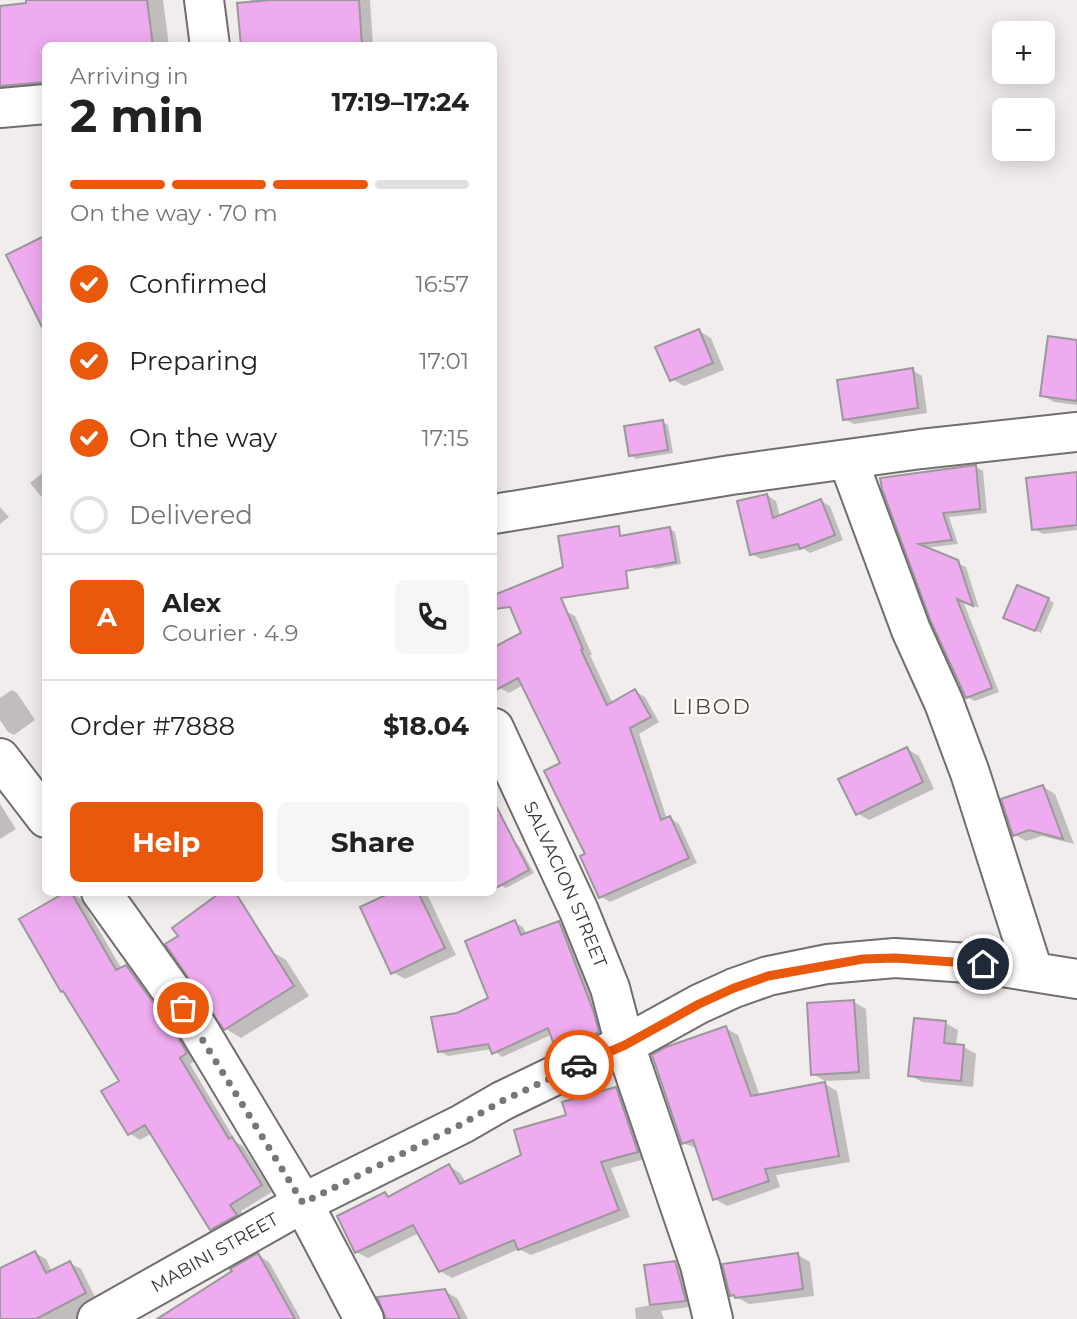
<!DOCTYPE html>
<html lang="en">
<head>
<meta charset="utf-8">
<style>
	:root { --surface:#fff; --page:#f6f6f6; --text:#222; --muted:#767676; --line:#e0e0e0; --accent:#ea580c }
	body { margin:0; font-family:Montserrat,sans-serif; background:var(--page); color:var(--text); height:100vh; display:flex; flex-direction:column; font-size:26px; white-space:nowrap }
	* { box-sizing:border-box; margin:0 }
	p { font-size:23px; color:var(--muted) }
	.icon { flex:none; width:38px; height:38px; fill:none; stroke:currentColor; stroke-width:2; stroke-linecap:round; stroke-linejoin:round }
	.map { position:relative; flex:1; overflow:hidden }
	.drawer { position:absolute; left:42px; top:42px; width:455px; height:854px; display:flex; flex-direction:column; background:var(--surface); border-radius:10px; box-shadow:0 4px 18px #0003 }
	.drawer>* { flex:none }
	.buttons { position:absolute; left:992px; top:21px; display:grid; gap:14px }
	.buttons a { display:grid; place-items:center; width:63px; height:63px; border-radius:10px; background:var(--surface); box-shadow:0 4px 18px #0003; font-size:35px }
	.pin { position:absolute; display:grid; place-items:center; width:60px; height:60px; color:#fff; margin:-30px; border:4px solid #fff; border-radius:50%; box-shadow:0 2px 7px #0007 }
	.courier { position:absolute; display:grid; place-items:center; width:70px; height:70px; margin:-35px; border:5px solid #ea580c; border-radius:50%; background:#fff; color:#222; box-shadow:0 2px 9px #0007 }
	.overview em { font-style:normal; font-weight:700 }
	.overview div { display:flex; flex-direction:column-reverse }
	.overview { display:flex; align-items:center; justify-content:space-between; height:119px; padding:0 28px }
	h1 { font-size:46px; font-weight:700; line-height:52px }
	.bar { display:grid; grid-template-columns:repeat(4,1fr); gap:10px 7px; align-content:center; height:84px; padding:0 28px }
	.bar i { height:9px; border-radius:5px; background:var(--line) }
	.bar .active { background:var(--accent) }
	.bar p { grid-column:span 4 }
	.line { display:flex; align-items:center; gap:18px; padding:0 28px; border-top:2px solid var(--line) }
	.line div { flex:1 }
	.round { display:grid; place-items:center; flex:none; width:74px; height:74px; border-radius:10px; background:var(--page) }
	ol { padding:0 28px; list-style:none }
	li { display:flex; align-items:center; gap:21px; height:77px }
	li p { margin-inline-start:auto }
	li .icon { padding:7px; border-radius:50%; background:var(--accent); color:#fff; stroke-width:4 }
	li:last-child { color:var(--muted) }
	li i { width:38px; height:38px; border:4px solid var(--line); border-radius:50% }
	.primary-button { display:flex; gap:14px; margin-top:auto; padding:14px 28px }
	.primary-button a { flex:1; height:80px; border-radius:10px; background:var(--accent); color:#fff; font-size:28px; font-weight:700; line-height:80px; text-align:center }
	.primary-button a+a { background:var(--page); color:var(--text) }
	.map>svg:first-child { display:block }
	.shadow { fill:#0003 }
	.building { fill:#efabf0; stroke:#9b989b; stroke-width:2 }
	.lines { fill:none; stroke-linecap:round; stroke-linejoin:round }
	.minor-casing { stroke:#716e6d; stroke-width:42 }
	.major-casing { stroke:#716e6d; stroke-width:42 }
	.minor { stroke:#fff; stroke-width:38 }
	.major { stroke:#fff; stroke-width:38 }
	.done { stroke:#797776; stroke-width:7; stroke-dasharray:0 12.6 }
	.route { stroke:#ea580c; stroke-width:9 }
	.labels { text-anchor:middle; stroke-width:5; stroke-linejoin:round; paint-order:stroke }
	.street-label { font-size:18px; fill:#393837; stroke:#fefbf9 }
	.quarter-label { font-size:21px; letter-spacing:2px; fill:#4a4846; stroke:#fefbf9 }
</style>
</head>
<body>
<div class="map">
<svg width="1077" height="1319" viewBox="0 0 1077 1319">
	<rect width="100%" height="100%" fill="#f1edec"/>
	<!-- shadow -->
	<path class="shadow" d="M27 0H163L169 46H46V93L0 106V8L28 4Z
		M251 0H370L373 46 243 45Z
		M699 331 711 338 724 370 684 386 672 379Z
		M1077 342V405L1054 402 1042 395Z
		M912 370 922 376 927 413 854 424 844 419Z
		M663 422 668 425 673 453 636 459 631 455Z
		M976 467 983 471 987 513 949 517 958 544 924 548 966 567 979 608 963 601 999 692 975 701 967 697 884 488Z
		M46 470V502L30 483Z
		M1077 473V508H1075L1077 530 1043 534 1034 529Z
		M767 495 776 501 780 517 821 501 830 506 843 540 810 553 804 549 761 559 752 554Z
		M0 507 9 517 0 524Z
		M670 529 675 532 681 564 655 569 649 566Z
		M494 584 499 597 494 599Z
		M1048 599 1054 603 1041 633 1011 620Z
		M565 611 575 616 592 655H590L613 704 635 691 645 697 659 722 639 734 667 819 670 818 679 824 697 863 610 902 600 896 562 764 523 685 509 693 500 688 494 676V649Z
		M12 690 17 693 35 720 14 735 8 732 0 720V698Z
		M907 749 919 756 934 789 869 820 857 813Z
		M1043 787 1055 794 1074 844 1042 836 1026 841 1014 834Z
		M0 804 16 829 0 839Z
		M514 842 519 846 534 873 506 888 500 885 494 874V853Z
		M71 892 81 899 149 1016 146 993 155 998 197 1060 190 1064 236 1142 243 1146 272 1192 241 1211 247 1222 223 1235 211 1229 152 1133 140 1140 129 1133 121 1082 67 994 62 991Z
		M397 892H426L456 955 405 979 393 972Z
		M514 922 523 927 527 935 559 922 568 928 602 1017 607 1037 566 1051 557 1046 553 1034 502 1057 492 1049 448 1056 439 1051 457 1015 490 999Z
		M271 951 286 960 309 996 241 1038 226 1029Z
		M854 1002 866 1009 870 1079 825 1081 813 1074Z
		M945 1023 958 1030 956 1046 964 1047 976 1054 973 1087 922 1082 910 1075Z
		M725 1028 738 1035 760 1096 825 1084 837 1091 850 1162 776 1175 780 1187 727 1206 715 1199 698 1149 683 1143Z
		M616 1088 627 1095 649 1158 611 1168 630 1217 531 1255 519 1249 452 1278 440 1271 419 1233 368 1258 356 1252 385 1194 391 1198 449 1166 460 1173 466 1183 523 1156 568 1116Z
		M35 1253 46 1259 52 1272 70 1263 81 1269 99 1305 87 1319H0V1270Z
		M258 1255 269 1262 301 1319H157Z
		M798 1255 810 1262 814 1296 749 1304 731 1294Z
		M675 1263 686 1269 696 1306 661 1311 664 1319H636L635 1308 651 1305 646 1266Z
		M444 1291 457 1298 468 1319H390Z"/>
	<!-- building -->
	<path class="building" d="M26 0H147L153 46H46V82L0 86V6L26 3Z
		M270 0H359L362 46H241L237 3Z
		M46 235V335L6 255Z
		M699 329 713 363 670 381 655 347Z
		M1048 336 1077 340V401L1040 396Z
		M913 368 918 408 843 420 837 380Z
		M663 420 668 450 629 456 624 426Z
		M976 465 980 509 943 513 952 540 919 544 958 560 973 606 957 599 992 688 966 698 931 622 882 489 880 478Z
		M1077 472V525L1032 530 1026 478Z
		M767 494 773 518 821 499 835 535 800 549 798 544 750 555 737 501Z
		M619 526 620 536 670 527 676 562 626 571 628 588 561 598 583 649 581 650 607 705 635 689 651 717 630 728 661 820 670 816 689 858 599 898 580 856 585 854 544 771 560 763 518 678 494 691V647L521 633 510 607 494 609V595L563 567 558 536Z
		M1017 585 1049 598 1035 631 1003 618Z
		M907 747 923 782 856 815 838 779Z
		M1043 785 1063 839 1029 830 1013 836 1001 799Z
		M494 802 529 870 494 889Z
		M66 892H71L116 970 126 965 178 1037 187 1053 180 1058 229 1139 232 1137 262 1185 230 1205 237 1215 210 1230 145 1125 128 1135 101 1091 119 1081 63 991 61 992 19 919Z
		M221 892H235L294 986 224 1030 165 944 178 936 172 928Z
		M392 892H418L445 948 391 974 360 907Z
		M515 920 521 935 559 921 593 1010 599 1032 555 1048 548 1028 492 1054 488 1044 438 1052 431 1017 457 1013 488 998 465 941Z
		M854 1000 859 1072 811 1075 807 1003Z
		M914 1018 946 1021 944 1043 964 1045 961 1081 908 1076Z
		M726 1026 751 1096 825 1082 839 1156 765 1169 769 1181 713 1200 693 1140 682 1144 652 1055 666 1047Z
		M616 1087 638 1152 601 1162 619 1210 518 1250 514 1240 439 1272 413 1225 355 1253 337 1216 385 1192 388 1197 449 1164 460 1184 521 1155 514 1130 566 1115 562 1102Z
		M35 1251 46 1273 70 1261 86 1293 36 1319H0V1268Z
		M258 1253 295 1319H157L232 1271 230 1269Z
		M798 1253 803 1289 735 1298 734 1295 730 1296 722 1264Z
		M675 1261 686 1301 650 1305 644 1265Z
		M445 1289 460 1319H386L377 1297Z"/>
	<g class="lines">
		<defs>
			<g id="minor">
				<path d="M204 0 210 46"/>
				<path d="M0 108 46 104"/>
				<path d="M848 460 911 630 944 703 970 773 1033 971"/>
				<path d="M494 514 731 475 921 449 1077 432"/>
				<path id="s1" d="M494 728 579 911 610 988 625 1045 700 1265 713 1319"/>
				<path d="M0 758 46 818"/>
				<path d="M101 892 196 1025 303 1203 364 1319"/>
			</g>
			<g id="major">
				<path id="s2" d="M97 1319 303 1203 462 1124 502 1101 560 1073 625 1045 699 1004 734 988 768 976 827 964 895 958 983 964 1077 979"/>
			</g>
		</defs>
		<!-- minor casing -->
		<use href="#minor" class="minor-casing"/>
		<!-- major casing -->
		<use href="#major" class="major-casing"/>
		<!-- minor -->
		<use href="#minor" class="minor"/>
		<!-- major -->
		<use href="#major" class="major"/>
	</g>
	<g class="lines">
		<!-- done -->
		<path class="done" d="M183 1008 303 1203 462 1124 502 1101 579 1065"/>
		<!-- route -->
		<path class="route" d="M579 1065 625 1045 699 1004 734 988 768 976 863 959 895 958 983 964"/>
	</g>
	<g class="labels">
		<!-- street labels -->
		<g class="street-label">
			<text dy="6" stroke="none"><textPath href="#s1" startOffset="172">SALVACION STREET</textPath></text>
			<text dy="6" stroke="none"><textPath href="#s2" startOffset="135">MABINI STREET</textPath></text>
		</g>
		<!-- quarter labels -->
		<g class="quarter-label">
			<text x="712" y="714">LIBOD</text>
		</g>
	</g>
</svg>
<div class="buttons">
<a>+</a>
<a>−</a>
</div>
<div class="pin" style="left:183px;top:1008px;background:#ea580c"><svg class="icon" aria-label="bag" viewBox="0 0 24 24"><path d="M5 8h14l-1 12H6zM9 8a3 3 0 0 1 6 0"/></svg></div>
<div class="pin" style="left:983px;top:964px;background:#1f2937"><svg class="icon" aria-label="home" viewBox="0 0 24 24"><path d="M3 11l9-7 9 7M6 9v11h12V9"/></svg></div>
<div class="courier" style="left:579px;top:1065px"><svg class="icon" aria-label="car" viewBox="0 0 24 24"><path d="M5 17H2v-5l4-1 3-4h7l3 4 3 1v5h-3M9 17h6M6 11h13"/><circle cx="7" cy="17" r="2"/><circle cx="17" cy="17" r="2"/></svg></div>
<section class="drawer">
<div class="overview"><div><h1>2 min</h1><p>Arriving in</p></div><em>17:19–17:24</em></div>
<div class="bar"><i class="active"></i><i class="active"></i><i class="active"></i><i></i><p>On the way · 70 m</p></div>
<ol>
<li><svg class="icon" aria-label="check" viewBox="0 0 24 24"><path d="M5 12l5 5 9-10"/></svg>Confirmed<p>16:57</p></li>
<li><svg class="icon" aria-label="check" viewBox="0 0 24 24"><path d="M5 12l5 5 9-10"/></svg>Preparing<p>17:01</p></li>
<li><svg class="icon" aria-label="check" viewBox="0 0 24 24"><path d="M5 12l5 5 9-10"/></svg>On the way<p>17:15</p></li>
<li><i></i>Delivered</li>
</ol>
<div class="line" style="height:126px"><b class="round" style="background:var(--accent);color:#fff">A</b><div><b>Alex</b><p>Courier · 4.9</p></div><a class="round"><svg class="icon" aria-label="phone" viewBox="0 0 24 24"><path d="M5 4h4l2 5-3 2q2 4 5 5l2-3 5 2v4C11 20 4 13 5 4z"/></svg></a></div>
<div class="line" style="height:91px"><div>Order #7888</div><b>$18.04</b></div>
<div class="primary-button"><a>Help</a><a>Share</a></div>
</section>
</div>
</body>
</html>
